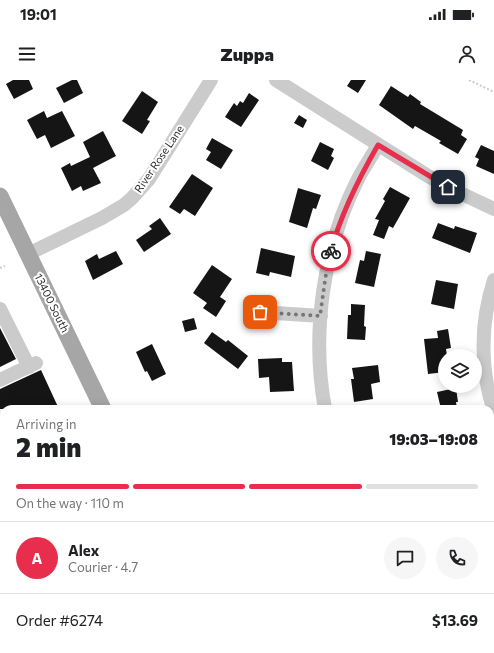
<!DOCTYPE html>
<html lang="en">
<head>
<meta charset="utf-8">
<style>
	:root { --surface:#fff; --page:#f6f6f6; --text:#202124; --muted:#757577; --line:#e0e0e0; --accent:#e72e4c }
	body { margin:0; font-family:Commissioner,sans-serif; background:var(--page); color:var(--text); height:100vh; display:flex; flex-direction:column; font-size:15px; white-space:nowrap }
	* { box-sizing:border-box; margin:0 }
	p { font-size:13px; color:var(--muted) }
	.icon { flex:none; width:22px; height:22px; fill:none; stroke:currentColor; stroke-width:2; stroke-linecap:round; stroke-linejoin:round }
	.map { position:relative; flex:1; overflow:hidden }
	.panel { position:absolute; left:0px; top:325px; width:494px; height:248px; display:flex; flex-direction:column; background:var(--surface); border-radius:12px 12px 0 0; box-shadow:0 2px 10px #0003 }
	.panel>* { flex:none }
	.buttons { position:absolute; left:438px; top:269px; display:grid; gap:8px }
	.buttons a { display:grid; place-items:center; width:44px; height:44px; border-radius:50%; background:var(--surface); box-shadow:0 2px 10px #0003; font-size:20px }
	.pin { position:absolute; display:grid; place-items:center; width:34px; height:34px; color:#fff; margin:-17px; border-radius:8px; box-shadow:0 2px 6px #0006 }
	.courier { position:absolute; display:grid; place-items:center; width:40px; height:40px; margin:-20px; border:3px solid #e72e4c; border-radius:50%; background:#fff; color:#222; box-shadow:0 1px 5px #0007 }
	.overview em { font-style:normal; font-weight:800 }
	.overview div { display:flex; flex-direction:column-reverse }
	.overview { display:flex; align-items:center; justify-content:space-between; height:68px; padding:0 16px }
	h1 { font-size:26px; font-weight:800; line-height:30px }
	.bar { display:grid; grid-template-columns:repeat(4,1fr); gap:6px 4px; align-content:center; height:48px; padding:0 16px }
	.bar i { height:5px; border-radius:3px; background:var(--line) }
	.bar .selected { background:var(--accent) }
	.bar p { grid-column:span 4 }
	.line { display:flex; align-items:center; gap:10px; padding:0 16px; border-top:1px solid var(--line) }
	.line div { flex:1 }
	.round { display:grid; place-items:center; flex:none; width:42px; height:42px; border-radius:21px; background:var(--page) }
	.status { display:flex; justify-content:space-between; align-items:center; height:28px; padding:0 20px; background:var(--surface); direction:ltr }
	.status svg { height:11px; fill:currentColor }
	header { display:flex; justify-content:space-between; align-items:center; height:52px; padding:0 16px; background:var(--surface); font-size:18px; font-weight:800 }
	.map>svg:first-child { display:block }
	.building { fill:#151515 }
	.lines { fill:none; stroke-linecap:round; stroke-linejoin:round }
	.path { stroke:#cbcbcb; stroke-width:2; stroke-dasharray:2 2; stroke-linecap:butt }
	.minor { stroke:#cbcbcb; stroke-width:14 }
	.major { stroke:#a6a6a6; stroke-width:17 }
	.done { stroke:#777; stroke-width:4; stroke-dasharray:0 7.2 }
	.route { stroke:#e72e4c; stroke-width:5 }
	.labels { text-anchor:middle; stroke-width:4; stroke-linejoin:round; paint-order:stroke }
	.street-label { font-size:11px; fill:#2e2e2e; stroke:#fff }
</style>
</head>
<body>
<div class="status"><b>19:01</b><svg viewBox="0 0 49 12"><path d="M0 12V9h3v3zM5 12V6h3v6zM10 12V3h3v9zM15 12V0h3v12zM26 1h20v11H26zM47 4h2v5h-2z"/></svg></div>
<header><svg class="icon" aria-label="menu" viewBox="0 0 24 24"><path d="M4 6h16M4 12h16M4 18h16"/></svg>Zuppa<svg class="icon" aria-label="person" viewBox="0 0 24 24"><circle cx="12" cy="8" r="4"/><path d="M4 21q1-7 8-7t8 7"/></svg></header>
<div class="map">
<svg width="494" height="573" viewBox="0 0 494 573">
	<rect width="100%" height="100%" fill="#fff"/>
	<!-- building -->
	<path class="building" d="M13 0H29L33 9 14 19 6 4Z
		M72 0H77L83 13 64 23 56 8Z
		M351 0H366L358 13 347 6Z
		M391 6 408 17 410 14 421 22 420 24 463 50 461 55 467 59 458 74 439 63 441 61 415 46 413 49 379 25Z
		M142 11 158 22 147 40 150 41 142 54 122 41Z
		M249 13 259 20 241 47 225 37 234 23 237 26 240 21 243 23Z
		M44 31 47 38 62 31 75 56 51 68 45 55 37 59 27 40Z
		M299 35 307 40 303 48 294 43Z
		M103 51 116 76 93 88 101 103 83 111 81 106 72 111 61 88 70 83 71 86 90 77 83 62Z
		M212 58 233 70 221 89 206 80 211 72 206 69Z
		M320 62 334 69 331 76 334 78 328 90 311 81Z
		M481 65 494 71V94L476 86 479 79 475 77Z
		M192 94 213 108 195 136 184 129 180 134 169 127Z
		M390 107 410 118 393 148 389 146 384 159 373 155 379 140 375 139 385 121 383 119Z
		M298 108 321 115 316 129 313 128 307 148 289 142Z
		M160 138 171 154 144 172 136 160 152 149 149 146Z
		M438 143 454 149 455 146 477 153 470 173 432 158Z
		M261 168 295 176 291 197 270 192 269 196 256 193Z
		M116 171 123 184 93 200 85 181 97 174 99 179Z
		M366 171 381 174 374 207 355 203 360 180 364 181Z
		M212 185 232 199 220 217 226 221 216 237 203 228 207 223 193 213Z
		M436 200 458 204 454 229 431 224Z
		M351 224 365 225 364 246 366 247 365 260 347 259 348 235H351Z
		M194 238 197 249 185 252 182 241Z
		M0 248 16 279 0 287Z
		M448 249 451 268 446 269 447 276H445V292L428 294 424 259 438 258 437 251Z
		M212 252 226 262 228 260 248 276 238 289 204 263Z
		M152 264 166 294 152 301 147 291 145 292 136 272Z
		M282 278V282H292L294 311 270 312 269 297 259 298 258 279Z
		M378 285 380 302 371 304 373 319 354 322 351 299H354L352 288Z
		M41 290 59 329H0V309Z
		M456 308 458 322H456L457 329H441L437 312Z"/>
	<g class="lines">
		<!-- path -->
		<path class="path" d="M469 0 494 12
			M0 188 5 186"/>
		<!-- minor -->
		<path class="minor" d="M276 0 428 96 458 112 494 129
			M28 174 102 138 124 125 132 118 149 99 211 0
			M494 200C480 243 480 289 494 331
			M0 229 29 287
			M260 232 321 236
			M0 300 36 283
			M325 329C311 253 323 168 358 99 364 87 372 76 378 65
			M0 375 4 373
			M0 395 4 401
			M0 432 4 428
			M0 481 4 489
			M490 551 494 549
			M426 569 428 573
			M445 573 453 569"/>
		<!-- major -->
		<path class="major" d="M0 116 103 329
			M220 569 222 573"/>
	</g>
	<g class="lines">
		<!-- done -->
		<path class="done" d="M260 232 320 236 326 194 331 171"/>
		<!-- route -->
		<path class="route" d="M331 171C341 133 359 98 378 65L448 107"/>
	</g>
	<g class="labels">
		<!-- street labels -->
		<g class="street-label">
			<text transform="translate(159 79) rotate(-56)" y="4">River Rose Lane</text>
			<text transform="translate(52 223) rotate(64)" y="4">13400 South</text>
		</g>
	</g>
</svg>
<div class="buttons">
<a><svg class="icon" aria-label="layers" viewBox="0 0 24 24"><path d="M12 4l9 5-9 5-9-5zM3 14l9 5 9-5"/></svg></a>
</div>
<div class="pin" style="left:260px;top:232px;background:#ea580c"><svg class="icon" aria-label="bag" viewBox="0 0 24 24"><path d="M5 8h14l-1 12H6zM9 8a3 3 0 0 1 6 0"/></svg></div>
<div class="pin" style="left:448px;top:107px;background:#1f2937"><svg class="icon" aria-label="home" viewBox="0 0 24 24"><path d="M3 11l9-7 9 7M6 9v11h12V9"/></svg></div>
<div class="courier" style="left:331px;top:171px"><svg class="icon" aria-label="bike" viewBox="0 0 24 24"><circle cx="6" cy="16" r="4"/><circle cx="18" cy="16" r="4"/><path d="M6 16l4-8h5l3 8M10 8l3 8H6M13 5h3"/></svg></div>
<section class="panel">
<div class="overview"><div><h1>2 min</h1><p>Arriving in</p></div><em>19:03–19:08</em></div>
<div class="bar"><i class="selected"></i><i class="selected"></i><i class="selected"></i><i></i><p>On the way · 110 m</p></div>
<div class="line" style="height:72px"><b class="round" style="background:var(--accent);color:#fff">A</b><div><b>Alex</b><p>Courier · 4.7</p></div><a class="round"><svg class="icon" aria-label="chat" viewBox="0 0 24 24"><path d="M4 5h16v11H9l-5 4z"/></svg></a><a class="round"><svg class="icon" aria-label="phone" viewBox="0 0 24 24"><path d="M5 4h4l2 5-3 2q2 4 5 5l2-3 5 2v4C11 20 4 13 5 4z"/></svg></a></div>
<div class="line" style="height:52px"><div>Order #6274</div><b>$13.69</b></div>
</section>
</div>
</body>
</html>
